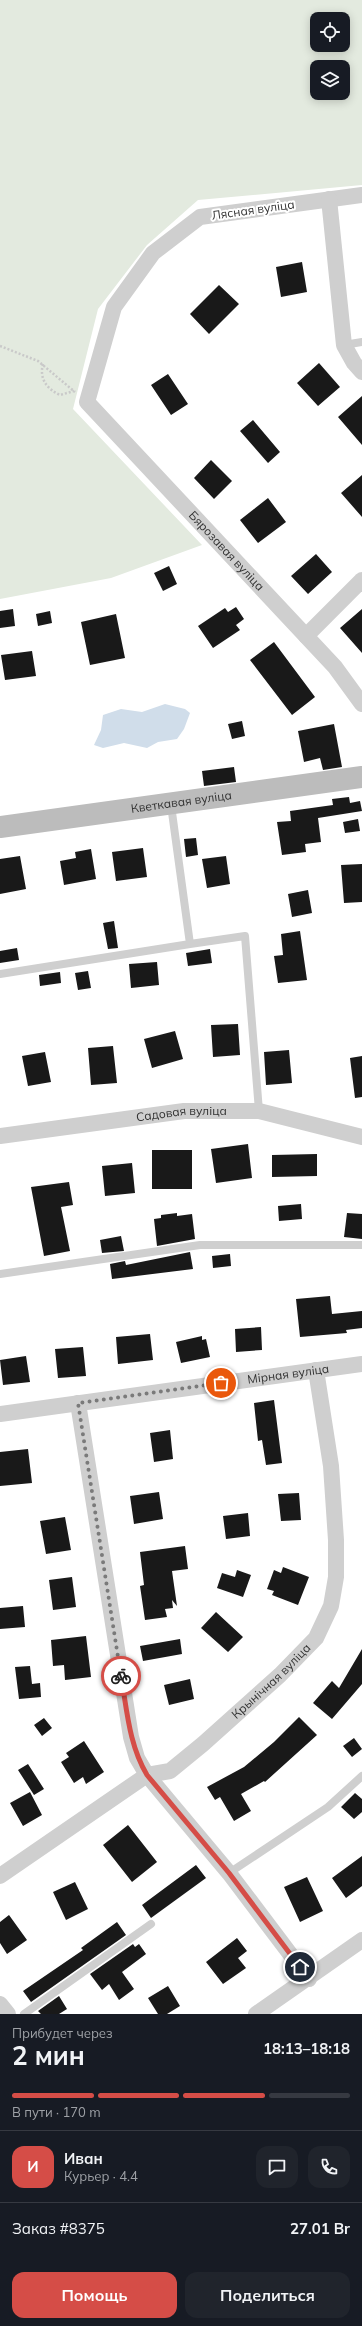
<!DOCTYPE html>
<html lang="ru">
<head>
<meta charset="utf-8">
<style>
	:root { --surface:#171b24; --page:#20242c; --text:#f1f3f6; --muted:#9ea1a6; --line:#363941; --accent:#d54d47 }
	body { margin:0; font-family:Mulish,sans-serif; background:var(--page); color:var(--text); height:100vh; display:flex; flex-direction:column; font-size:15px; white-space:nowrap }
	* { box-sizing:border-box; margin:0 }
	p { font-size:13px; color:var(--muted) }
	.icon { flex:none; width:22px; height:22px; fill:none; stroke:currentColor; stroke-width:2; stroke-linecap:round; stroke-linejoin:round }
	.map { position:relative; height:2014px; overflow:hidden }
	.side { display:flex; flex-direction:column; background:var(--surface); flex:1 }
	.side>* { flex:none }
	.fabs { position:absolute; left:310px; top:12px; display:grid; gap:8px }
	.fabs a { display:grid; place-items:center; width:40px; height:40px; border-radius:8px; background:var(--surface); box-shadow:0 2px 10px #0003; font-size:20px }
	.pin { position:absolute; display:grid; place-items:center; width:34px; height:34px; color:#fff; margin:-17px; border:2px solid #fff; border-radius:50%; box-shadow:0 1px 4px #0007 }
	.courier { position:absolute; display:grid; place-items:center; width:40px; height:40px; margin:-20px; border:3px solid #d54d47; border-radius:50%; background:#fff; color:#222; box-shadow:0 1px 5px #0007 }
	.head em { font-style:normal; font-weight:700 }
	.head div { display:flex; flex-direction:column-reverse }
	.head { display:flex; align-items:center; justify-content:space-between; height:68px; padding:0 12px }
	h1 { font-size:26px; font-weight:700; line-height:30px }
	.bar { display:grid; grid-template-columns:repeat(4,1fr); gap:6px 4px; align-content:center; height:48px; padding:0 12px }
	.bar i { height:5px; border-radius:3px; background:var(--line) }
	.bar .active { background:var(--accent) }
	.bar p { grid-column:span 4 }
	.line { display:flex; align-items:center; gap:10px; padding:0 12px; border-top:1px solid var(--line) }
	.line div { flex:1 }
	.round { display:grid; place-items:center; flex:none; width:42px; height:42px; border-radius:12px; background:var(--page) }
	.cta { display:flex; gap:8px; margin-top:auto; padding:8px 12px }
	.cta a { flex:1; height:46px; border-radius:12px; background:var(--accent); color:#fff; font-size:16px; font-weight:700; line-height:46px; text-align:center }
	.cta a+a { background:var(--page); color:var(--text) }
	.map>svg:first-child { display:block }
	.green { fill:#e3eadf; fill-rule:evenodd }
	.water { fill:#d0ddea }
	.building { fill:#191919 }
	.lines { fill:none; stroke-linecap:round; stroke-linejoin:round }
	.path { stroke:#c9c9c9; stroke-width:2.5; stroke-dasharray:2 2; stroke-linecap:butt }
	.lane { stroke:#cfcfcf; stroke-width:8 }
	.street { stroke:#cfcfcf; stroke-width:16 }
	.secondary { stroke:#bcbcbc; stroke-width:22 }
	.done { stroke:#7a7a7a; stroke-width:4; stroke-dasharray:0 7.2 }
	.route { stroke:#d54d47; stroke-width:5 }
	.labels { text-anchor:middle; stroke-width:4; stroke-linejoin:round; paint-order:stroke }
	.street-label { font-size:12px; fill:#323232; stroke:#fff }
</style>
</head>
<body>
<div class="map">
<svg width="362" height="2014" viewBox="0 0 362 2014">
	<rect width="100%" height="100%" fill="#fff"/>
	<!-- green -->
	<path class="green" d="M0 0H362V185L198 200 147 245 98 309 73 409 202 545 111 578 0 599ZM317 19H343V45H317ZM317 67H343V93H317Z"/>
	<!-- water -->
	<path class="water" d="M165 704 185 709 190 713 184 729 177 739 158 742 147 748 124 743 103 748 94 745 101 730 103 715 121 709 142 712Z"/>
	<!-- building -->
	<path class="building" d="M302 262 307 292 281 297 276 267Z
		M219 285 239 304 209 334 190 314Z
		M319 363 340 387 318 406 297 383Z
		M168 374 188 404 171 415 151 385Z
		M362 396V445L338 417Z
		M253 420 280 452 268 463 240 431Z
		M211 460 232 481 214 499 194 478Z
		M362 475V517L341 493Z
		M268 498 286 522 258 543 240 520Z
		M316 554 332 572 308 594 291 576Z
		M169 566 177 584 163 591 154 573Z
		M236 607 244 619 236 625 240 630 213 648 198 626 225 608 228 612Z
		M13 609 15 626 0 628V611Z
		M362 609V653L340 628Z
		M50 611 52 623 38 626 36 614Z
		M116 614 125 658 90 665 81 622Z
		M274 642 315 697 292 715 250 660Z
		M32 651 36 676 5 680 1 655Z
		M242 721 245 736 232 739 228 724Z
		M334 724 342 767 323 770 320 758 304 762 298 731Z
		M234 767 236 782 204 786 202 771Z
		M349 797 350 803 360 801 362 811 318 818 321 842 305 844 306 852 282 855 277 822 291 821 290 811 333 805 332 799Z
		M358 819 360 831 345 833 343 822Z
		M196 838 198 855 186 857 184 839Z
		M143 848 147 877 116 881 112 852Z
		M91 849 96 879 64 885 60 861 76 858 75 852Z
		M20 856 26 889 0 894V859Z
		M226 856 230 884 207 888 202 859Z
		M362 864V902L344 903 341 865Z
		M308 890 312 913 292 917 288 894Z
		M114 921 118 948 108 949 103 923Z
		M300 931 307 980 278 983 274 956 283 955 281 934Z
		M17 948 19 960 0 963V951Z
		M210 949 212 963 188 966 186 953Z
		M157 962 159 985 131 988 129 964Z
		M88 971 91 988 78 990 75 973Z
		M60 972 61 983 40 986 39 975Z
		M238 1024 240 1055 213 1057 211 1025Z
		M175 1031 183 1059 152 1068 144 1039Z
		M113 1046 117 1083 91 1085 88 1048Z
		M289 1050 292 1083 266 1085 264 1052Z
		M45 1052 51 1082 28 1086 22 1056Z
		M362 1056V1097L355 1098 350 1058Z
		M248 1144 252 1178 216 1183 211 1149Z
		M152 1150H192V1189H152Z
		M317 1154V1176L272 1177V1155Z
		M132 1163 135 1193 105 1196 102 1166Z
		M69 1182 73 1205 61 1207 70 1251 44 1256 31 1187Z
		M301 1204 302 1219 279 1221 278 1206Z
		M177 1213V1216L192 1214 195 1239 157 1246 154 1219 161 1218V1215Z
		M347 1213 362 1214V1239L344 1237Z
		M121 1236 124 1251 102 1253 100 1240Z
		M190 1252 193 1269 112 1279 110 1264 125 1261 126 1265Z
		M230 1254 231 1266 213 1268 212 1256Z
		M330 1296 332 1314 362 1311V1328L346 1330 347 1333 300 1337 296 1299Z
		M261 1327 262 1350 236 1352 235 1329Z
		M150 1334 153 1360 118 1364 116 1337Z
		M202 1336V1340L206 1339 210 1357 181 1363 176 1342Z
		M83 1347 86 1376 58 1378 55 1349Z
		M26 1356 30 1382 3 1385 0 1360Z
		M274 1400 282 1463 266 1465 262 1440 258 1441 254 1403Z
		M170 1430 173 1459 154 1462 150 1433Z
		M28 1449 32 1483 0 1486V1452Z
		M159 1492 163 1519 134 1524 130 1496Z
		M299 1493 301 1520 281 1521 278 1494Z
		M248 1513 250 1536 226 1539 223 1516Z
		M65 1517 71 1550 46 1554 40 1521Z
		M185 1546 188 1569 172 1571 177 1606 172 1600 173 1608 165 1609 167 1617 145 1620 140 1586 144 1585 140 1552Z
		M283 1567 309 1577 298 1605 272 1595 274 1591 267 1589 274 1570 281 1573Z
		M237 1570 251 1575 243 1597 217 1588 222 1573 235 1577Z
		M72 1577 76 1607 53 1610 49 1580Z
		M23 1606 25 1627 0 1629V1608Z
		M216 1612 243 1637 228 1652 201 1628Z
		M86 1636 91 1677 65 1680 64 1665 53 1666 51 1640Z
		M180 1639 182 1654 143 1661 140 1646Z
		M362 1649V1684L332 1719 313 1703 332 1681 339 1688Z
		M30 1666 32 1684 40 1683 41 1697 19 1699 15 1667Z
		M190 1679 194 1699 169 1705 164 1685Z
		M299 1717 317 1735 265 1782 264 1781 241 1794 251 1811 234 1821 220 1797 215 1800 207 1787 244 1767 274 1742Z
		M44 1718 52 1728 42 1736 34 1725Z
		M354 1738 362 1749 352 1757 343 1746Z
		M84 1741 104 1772 86 1784 83 1777 74 1783 61 1762 69 1757 66 1753Z
		M28 1764 44 1789 34 1795 18 1770Z
		M30 1792 42 1815 23 1826 10 1803Z
		M355 1793 362 1799V1812L354 1819 341 1807Z
		M128 1825 157 1862 132 1882 103 1845Z
		M362 1856V1886L346 1898 332 1878Z
		M196 1865 206 1878 151 1918 142 1905Z
		M307 1877 323 1911 300 1922 284 1887Z
		M75 1882 88 1909 66 1920 53 1892Z
		M9 1915 27 1940 7 1954 0 1943V1922Z
		M117 1922 126 1935 31 2002 23 1991 83 1950 81 1948Z
		M237 1938 247 1951 238 1958 246 1968 223 1984 206 1962Z
		M133 1944 135 1947 139 1944 146 1954 122 1972 134 1989 119 2000 109 1984 102 1990 90 1974Z
		M168 1986 180 2006 167 2014H158L148 1998Z
		M59 1996 67 2009 59 2014H41L38 2011Z"/>
	<g class="lines">
		<!-- path -->
		<path class="path" d="M0 346 38 361 75 392
			M43 364C39 379 47 389 60 395L74 391"/>
		<!-- lane -->
		<path class="lane" d="M344 345 362 342
			M171 805 190 944 245 936 259 1111
			M0 974 190 944
			M0 1274 200 1245H362
			M229 1873 328 1807 362 1776
			M24 2014 151 1924"/>
		<!-- street -->
		<g class="street">
			<path id="s1" d="M362 195 200 217 153 253 114 307 87 402 335 667 362 704"/>
			<path d="M329 199 344 345 354 363 362 372"/>
			<path d="M306 636 362 580"/>
			<path id="s2" d="M0 1136 184 1111H259L362 1137"/>
			<path d="M78 1403 131 1737 137 1758 147 1775 229 1873 309 1979"/>
			<path id="s3" d="M0 1414 362 1364"/>
			<path id="s4" d="M0 1876 147 1775 170 1771 203 1744 280 1675 316 1638 331 1606 336 1577V1540L331 1466 316 1370"/>
			<path d="M0 2004 8 2014"/>
			<path d="M256 2014 362 1940"/>
		</g>
		<!-- secondary -->
		<path class="secondary" id="s5" d="M0 827 362 777"/>
	</g>
	<g class="lines">
		<!-- done -->
		<path class="done" d="M121 1676 78 1403 221 1383"/>
		<!-- route -->
		<path class="route" d="M121 1676C127 1710 129 1745 147 1775L229 1873 300 1967"/>
	</g>
	<g class="labels">
		<!-- street labels -->
		<g class="street-label">
			<text transform="translate(253 210) rotate(-8)" y="4">Лясная вуліца</text>
			<text dy="4" stroke="none"><textPath href="#s1" startOffset="592">Бярозавая вуліца</textPath></text>
			<text dy="4" stroke="none"><textPath href="#s5" startOffset="183">Кветкавая вуліца</textPath></text>
			<text dy="4" stroke="none"><textPath href="#s2" startOffset="183">Садовая вуліца</textPath></text>
			<text dy="4" stroke="none"><textPath href="#s3" startOffset="291">Мірная вуліца</textPath></text>
			<text dy="4" stroke="none"><textPath href="#s4" startOffset="337">Крынічная вуліца</textPath></text>
		</g>
	</g>
</svg>
<div class="fabs">
<a><svg class="icon" aria-label="locate" viewBox="0 0 24 24"><circle cx="12" cy="12" r="6"/><path d="M12 2v4M12 18v4M2 12h4M18 12h4"/></svg></a>
<a><svg class="icon" aria-label="layers" viewBox="0 0 24 24"><path d="M12 4l9 5-9 5-9-5zM3 14l9 5 9-5"/></svg></a>
</div>
<div class="pin" style="left:221px;top:1383px;background:#ea580c"><svg class="icon" aria-label="bag" viewBox="0 0 24 24"><path d="M5 8h14l-1 12H6zM9 8a3 3 0 0 1 6 0"/></svg></div>
<div class="pin" style="left:300px;top:1967px;background:#1f2937"><svg class="icon" aria-label="home" viewBox="0 0 24 24"><path d="M3 11l9-7 9 7M6 9v11h12V9"/></svg></div>
<div class="courier" style="left:121px;top:1676px"><svg class="icon" aria-label="bike" viewBox="0 0 24 24"><circle cx="6" cy="16" r="4"/><circle cx="18" cy="16" r="4"/><path d="M6 16l4-8h5l3 8M10 8l3 8H6M13 5h3"/></svg></div>
</div>
<section class="side">
<div class="head"><div><h1>2 мин</h1><p>Прибудет через</p></div><em>18:13–18:18</em></div>
<div class="bar"><i class="active"></i><i class="active"></i><i class="active"></i><i></i><p>В пути · 170 m</p></div>
<div class="line" style="height:72px"><b class="round" style="background:var(--accent);color:#fff">И</b><div><b>Иван</b><p>Курьер · 4.4</p></div><a class="round"><svg class="icon" aria-label="chat" viewBox="0 0 24 24"><path d="M4 5h16v11H9l-5 4z"/></svg></a><a class="round"><svg class="icon" aria-label="phone" viewBox="0 0 24 24"><path d="M5 4h4l2 5-3 2q2 4 5 5l2-3 5 2v4C11 20 4 13 5 4z"/></svg></a></div>
<div class="line" style="height:52px"><div>Заказ #8375</div><b>27.01 Br</b></div>
<div class="cta"><a>Помощь</a><a>Поделиться</a></div>
</section>
</body>
</html>
